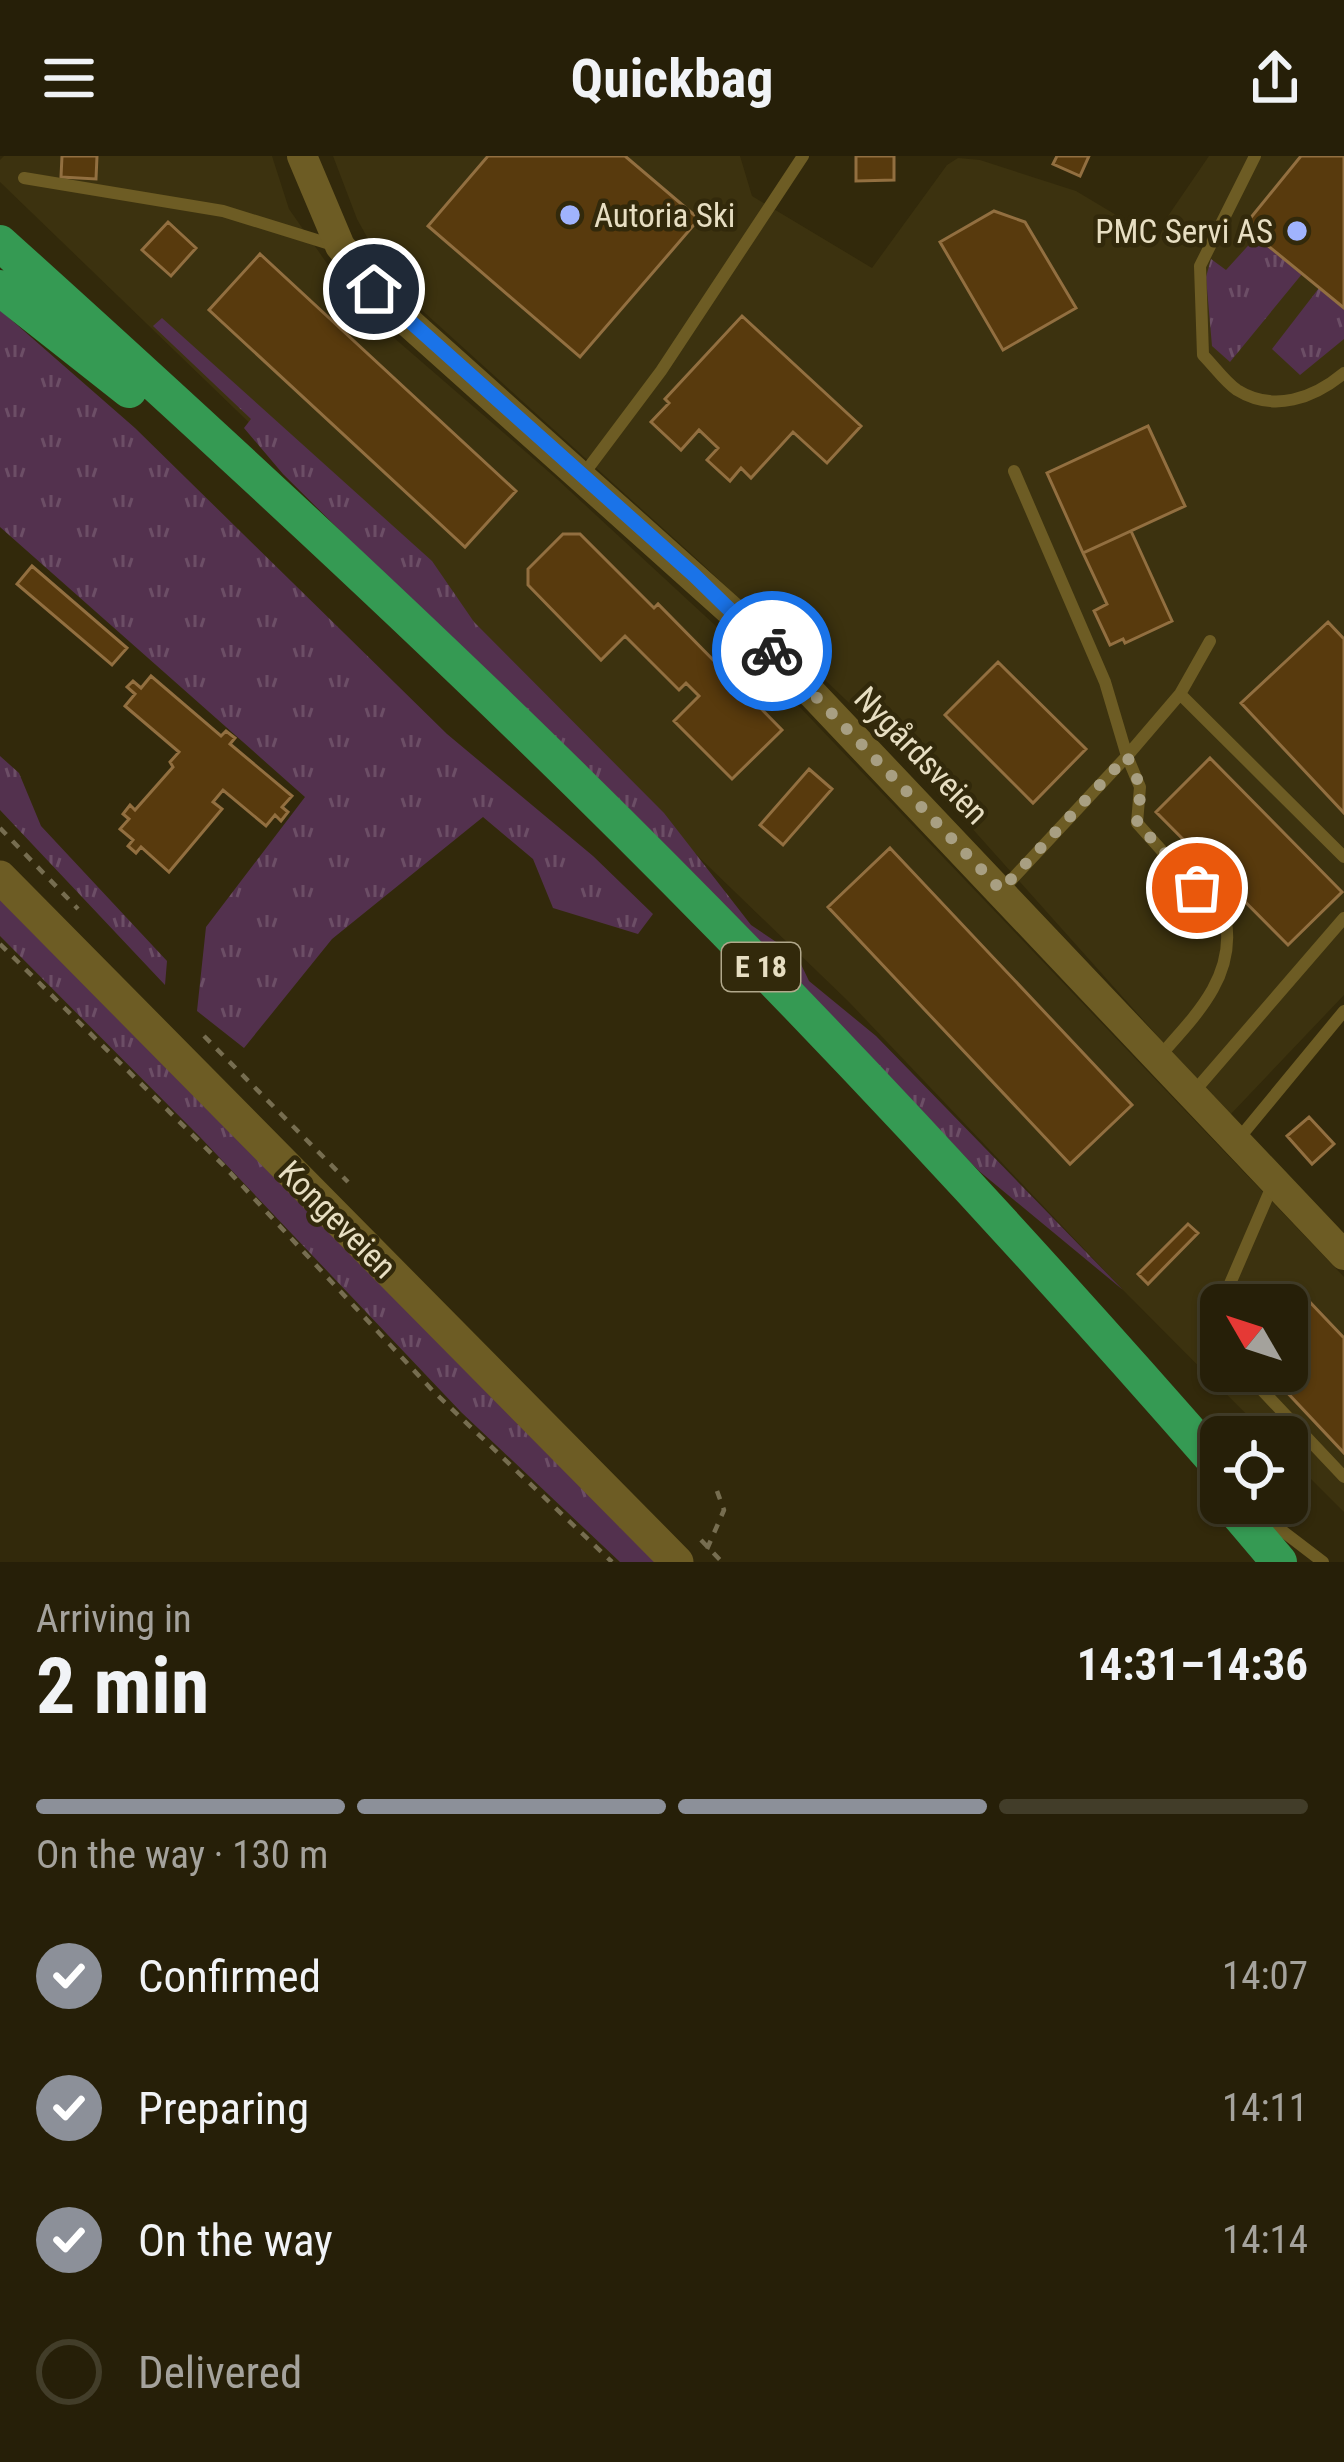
<!DOCTYPE html>
<html lang="en">
<head>
<meta charset="utf-8">
<style>
	:root { --surface:#261f08; --page:#322c16; --text:#f1f3f6; --muted:#a4a29c; --line:#423d29; --accent:#8c9099 }
	body { margin:0; font-family:"Roboto Condensed",sans-serif; background:var(--page); color:var(--text); height:100vh; display:flex; flex-direction:column; font-size:45px; white-space:nowrap }
	* { box-sizing:border-box; margin:0 }
	p { font-size:39px; color:var(--muted) }
	.icon { flex:none; width:66px; height:66px; fill:none; stroke:currentColor; stroke-width:2; stroke-linecap:round; stroke-linejoin:round }
	.map { position:relative; height:1406px; overflow:hidden }
	.sheet { display:flex; flex-direction:column; background:var(--surface); flex:1 }
	.sheet>* { flex:none }
	.needle { width:78px; rotate:309deg }
	.controls { position:absolute; left:1200px; top:1128px; display:grid; gap:24px }
	.controls a { display:grid; place-items:center; width:108px; height:108px; border-radius:18px; background:var(--surface); box-shadow:0 3px 9px #0004,0 0 0 3px var(--line); font-size:60px }
	.pin { position:absolute; display:grid; place-items:center; width:102px; height:102px; color:#fff; margin:-51px; border:6px solid #fff; border-radius:50%; box-shadow:0 3px 12px #0007 }
	.courier { position:absolute; display:grid; place-items:center; width:120px; height:120px; margin:-60px; border:9px solid #1a73e8; border-radius:50%; background:#fff; color:#222; box-shadow:0 3px 15px #0007 }
	.headline em { font-style:normal; font-weight:700 }
	.headline div { display:flex; flex-direction:column-reverse }
	.headline { display:flex; align-items:center; justify-content:space-between; height:204px; padding:0 36px }
	h1 { font-size:78px; font-weight:700; line-height:90px }
	.bar { display:grid; grid-template-columns:repeat(4,1fr); gap:18px 12px; align-content:center; height:144px; padding:0 36px }
	.bar i { height:15px; border-radius:9px; background:var(--line) }
	.bar .selected { background:var(--accent) }
	.bar p { grid-column:span 4 }
	ol { padding:0 36px; list-style:none }
	li { display:flex; align-items:center; gap:36px; height:132px }
	li p { margin-inline-start:auto }
	li .icon { padding:12px; border-radius:50%; background:var(--accent); color:#fff; stroke-width:4 }
	li:last-child { color:var(--muted) }
	li i { width:66px; height:66px; border:6px solid var(--line); border-radius:50% }
	header { display:flex; justify-content:space-between; align-items:center; height:156px; padding:0 36px; background:var(--surface); font-size:54px; font-weight:700 }
	.map>svg:first-child { display:block }
	.built { fill:#3c320f; fill-rule:evenodd }
	.grass { fill:url(#grass-tufts) }
	.building { fill:#583a0d; stroke:#926f40; stroke-width:3 }
	.lines { fill:none; stroke-linecap:round; stroke-linejoin:round }
	.path { stroke:#766d50; stroke-width:4.5; stroke-dasharray:9 9; stroke-linecap:butt }
	.service { stroke:#6d5c24; stroke-width:12 }
	.tertiary { stroke:#6d5c24; stroke-width:30 }
	.secondary { stroke:#6d5c24; stroke-width:33 }
	.trunk { stroke:#359a53; stroke-width:36 }
	.done { stroke:#a89f82; stroke-width:12; stroke-dasharray:0 21.6 }
	.route { stroke:#1a73e8; stroke-width:15 }
	.poi-dot { fill:#a0b3fd; stroke:#32290b; stroke-width:4.5 }
	.labels { text-anchor:middle; stroke-width:9; stroke-linejoin:round; paint-order:stroke }
	.shield { fill:#32290b; stroke:#b1a88b; stroke-width:3 }
	.shield-label { font-size:30px; font-weight:bold; fill:#e7dec2 }
	.poi-label { font-size:33px; fill:#e7dec2; stroke:#32290b; text-anchor:start }
	.street-label { font-size:33px; fill:#e7dec2; stroke:#32290b }
</style>
</head>
<body>
<header><svg class="icon" aria-label="menu" viewBox="0 0 24 24"><path d="M4 6h16M4 12h16M4 18h16"/></svg>Quickbag<svg class="icon" aria-label="share" viewBox="0 0 24 24"><path d="M12 15V3M7 8l5-5 5 5M5 13v7h14v-7"/></svg></header>
<div class="map">
<svg width="1344" height="1406" viewBox="0 0 1344 1406">
	<defs>
		<pattern id="grass-tufts" width="24" height="20" patternUnits="userSpaceOnUse" patternTransform="scale(3)"><rect width="24" height="20" fill="#53314e"/><path d="M3 7l-1-3M5 7V3M7 7l1-3M15 17l-1-3M17 17v-4M19 17l1-3" fill="none" stroke="#6c4e66"/></pattern>
	</defs>
	<rect width="100%" height="100%" fill="#32290b"/>
	<!-- built -->
	<path class="built" d="M4 0H272L289 53 333 116 378 168 557 323 772 522 1344 1121V1356L1287 1299V1281H1269L1123 1134 849 846 0 26V4ZM1221 1149H1287V1215H1221Z
		M333 0H740L752 40 872 112 947 9 958 2 980 4 1076 35 1158 84 1168 60 1209 0H1344V839L1229 960 919 613 699 405 415 148 387 117 357 63Z"/>
	<!-- grass -->
	<path class="grass" d="M1256 81 1302 118 1230 206 1212 190 1206 121 1211 103 1226 114Z
		M1319 132 1344 152V183L1300 219 1272 193Z
		M0 154 135 272 447 578 593 700 653 758 638 778 553 752 533 703 483 661 332 783 244 892 197 855 206 771 305 641 0 371Z
		M162 162 432 405 474 466 664 657 751 769 797 800 809 825 876 880 1123 1134 979 1015 814 844 283 318 244 272 251 263 153 170Z
		M0 600 19 617 41 670 167 805 165 829 0 654Z
		M0 743 658 1406H620L461 1256 200 981 0 780Z"/>
	<!-- building -->
	<path class="building" d="M62 0H97L96 23 61 21Z
		M488 0H625L699 63 580 201 428 70Z
		M856 0H894V24L856 25Z
		M1057 0H1089L1080 20 1053 8Z
		M1301 0H1344V152L1244 70Z
		M994 55 1025 66 1076 152 1003 194 940 86Z
		M168 66 196 92 171 120 142 94Z
		M260 98 516 335 465 391 209 154Z
		M742 160 861 270 827 307 793 276 751 322 741 312 730 325 707 304 718 292 699 274 681 294 651 266 669 247 665 243Z
		M1148 270 1185 350 1083 397 1047 317Z
		M1131 375 1172 465 1125 487 1123 483 1110 489 1094 455 1107 448 1083 397Z
		M563 378H580L654 452 658 448 782 574 732 623 674 565 699 540 686 527 679 534 625 480 601 504 528 429V413Z
		M32 410 127 492 112 509 17 428Z
		M1328 466 1344 483V657L1241 547Z
		M998 506 1086 593 1033 647 945 559Z
		M151 520 221 580 226 575 235 582 230 588 292 640 282 651 288 656 281 665 275 659 266 670 223 634 213 646 222 653 169 716 141 691 136 697 128 690 133 684 120 673 129 663 123 658 130 649 135 654 173 611 170 606 179 596 125 550 135 538 127 531 133 525 141 532Z
		M1210 602 1342 736 1288 789 1156 656Z
		M809 613 832 633 783 689 760 669Z
		M890 692 1132 949 1070 1008 828 751Z
		M1309 961 1334 988 1312 1008 1287 980Z
		M1188 1068 1198 1077 1148 1128 1138 1118Z
		M1306 1142 1344 1182V1297L1267 1215H1287V1160Z"/>
	<g class="lines">
		<!-- path -->
		<path class="path" d="M0 672 78 753
			M0 788 223 1009 433 1235 612 1406
			M204 880 348 1026
			M701 1384 722 1406
			M707 1393 724 1354 717 1335"/>
		<!-- service -->
		<path class="service" d="M1255 0 1200 110 1203 199C1214 210 1225 226 1237 234 1274 257 1314 242 1344 217
			M24 22 223 55 333 89
			M583 319 661 215 803 0
			M1180 538 1344 701
			M1002 734 1127 600 1105 526 1014 315
			M1158 902C1193 862 1235 823 1226 766L1137 667 1140 631 1127 600 1180 538 1210 485
			M1192 938 1344 762
			M1236 986 1344 855
			M1221 1180 1213 1167 1273 1028
			M1244 1215 1344 1321
			M1264 1361 1323 1406"/>
		<!-- tertiary -->
		<path class="tertiary" d="M302 0 340 90 389 149 752 474 1344 1099"/>
		<!-- secondary -->
		<path class="secondary" d="M0 721 677 1406"/>
		<!-- trunk -->
		<path class="trunk" d="M0 87C195 263 389 441 576 625 800 845 1014 1075 1221 1312
			M0 132 129 234
			M1229 1347 1279 1406"/>
	</g>
	<g class="lines">
		<!-- done -->
		<path class="done" d="M772 495 1001 734 1127 600 1141 632 1137 667 1197 732"/>
		<!-- route -->
		<path class="route" d="M374 133 694 419 772 495"/>
	</g>
	<!-- markers -->
	<g class="poi-dot">
		<circle cx="570" cy="59" r="12"/>
		<circle cx="1297" cy="75" r="12"/>
	</g>
	<g class="labels">
		<!-- shield labels -->
		<rect class="shield" x="722" y="787" width="78" height="48" rx="9"/>
		<g class="shield-label">
			<text x="761" y="821">E 18</text>
		</g>
		<!-- poi labels -->
		<g class="poi-label">
			<text x="594" y="71">Autoria Ski</text>
			<text x="1273" y="87" text-anchor="end">PMC Servi AS</text>
		</g>
		<!-- street labels -->
		<g class="street-label">
			<text transform="translate(922 599) rotate(46)" y="12">Nygårdsveien</text>
			<text transform="translate(338 1063) rotate(45)" y="12">Kongeveien</text>
		</g>
	</g>
</svg>
<div class="controls">
<a><svg class="needle" viewBox="-14 -14 28 28"><path d="M0-13l5 13h-10z" fill="#e53935"/><path d="M0 13l5-13h-10z" fill="#a4a29c"/></svg></a>
<a><svg class="icon" aria-label="locate" viewBox="0 0 24 24"><circle cx="12" cy="12" r="6"/><path d="M12 2v4M12 18v4M2 12h4M18 12h4"/></svg></a>
</div>
<div class="pin" style="left:1197px;top:732px;background:#ea580c"><svg class="icon" aria-label="bag" viewBox="0 0 24 24"><path d="M5 8h14l-1 12H6zM9 8a3 3 0 0 1 6 0"/></svg></div>
<div class="pin" style="left:374px;top:133px;background:#1f2937"><svg class="icon" aria-label="home" viewBox="0 0 24 24"><path d="M3 11l9-7 9 7M6 9v11h12V9"/></svg></div>
<div class="courier" style="left:772px;top:495px"><svg class="icon" aria-label="bike" viewBox="0 0 24 24"><circle cx="6" cy="16" r="4"/><circle cx="18" cy="16" r="4"/><path d="M6 16l4-8h5l3 8M10 8l3 8H6M13 5h3"/></svg></div>
</div>
<section class="sheet">
<div class="headline"><div><h1>2 min</h1><p>Arriving in</p></div><em>14:31–14:36</em></div>
<div class="bar"><i class="selected"></i><i class="selected"></i><i class="selected"></i><i></i><p>On the way · 130 m</p></div>
<ol>
<li><svg class="icon" aria-label="check" viewBox="0 0 24 24"><path d="M5 12l5 5 9-10"/></svg>Confirmed<p>14:07</p></li>
<li><svg class="icon" aria-label="check" viewBox="0 0 24 24"><path d="M5 12l5 5 9-10"/></svg>Preparing<p>14:11</p></li>
<li><svg class="icon" aria-label="check" viewBox="0 0 24 24"><path d="M5 12l5 5 9-10"/></svg>On the way<p>14:14</p></li>
<li><i></i>Delivered</li>
</ol>
</section>
</body>
</html>
